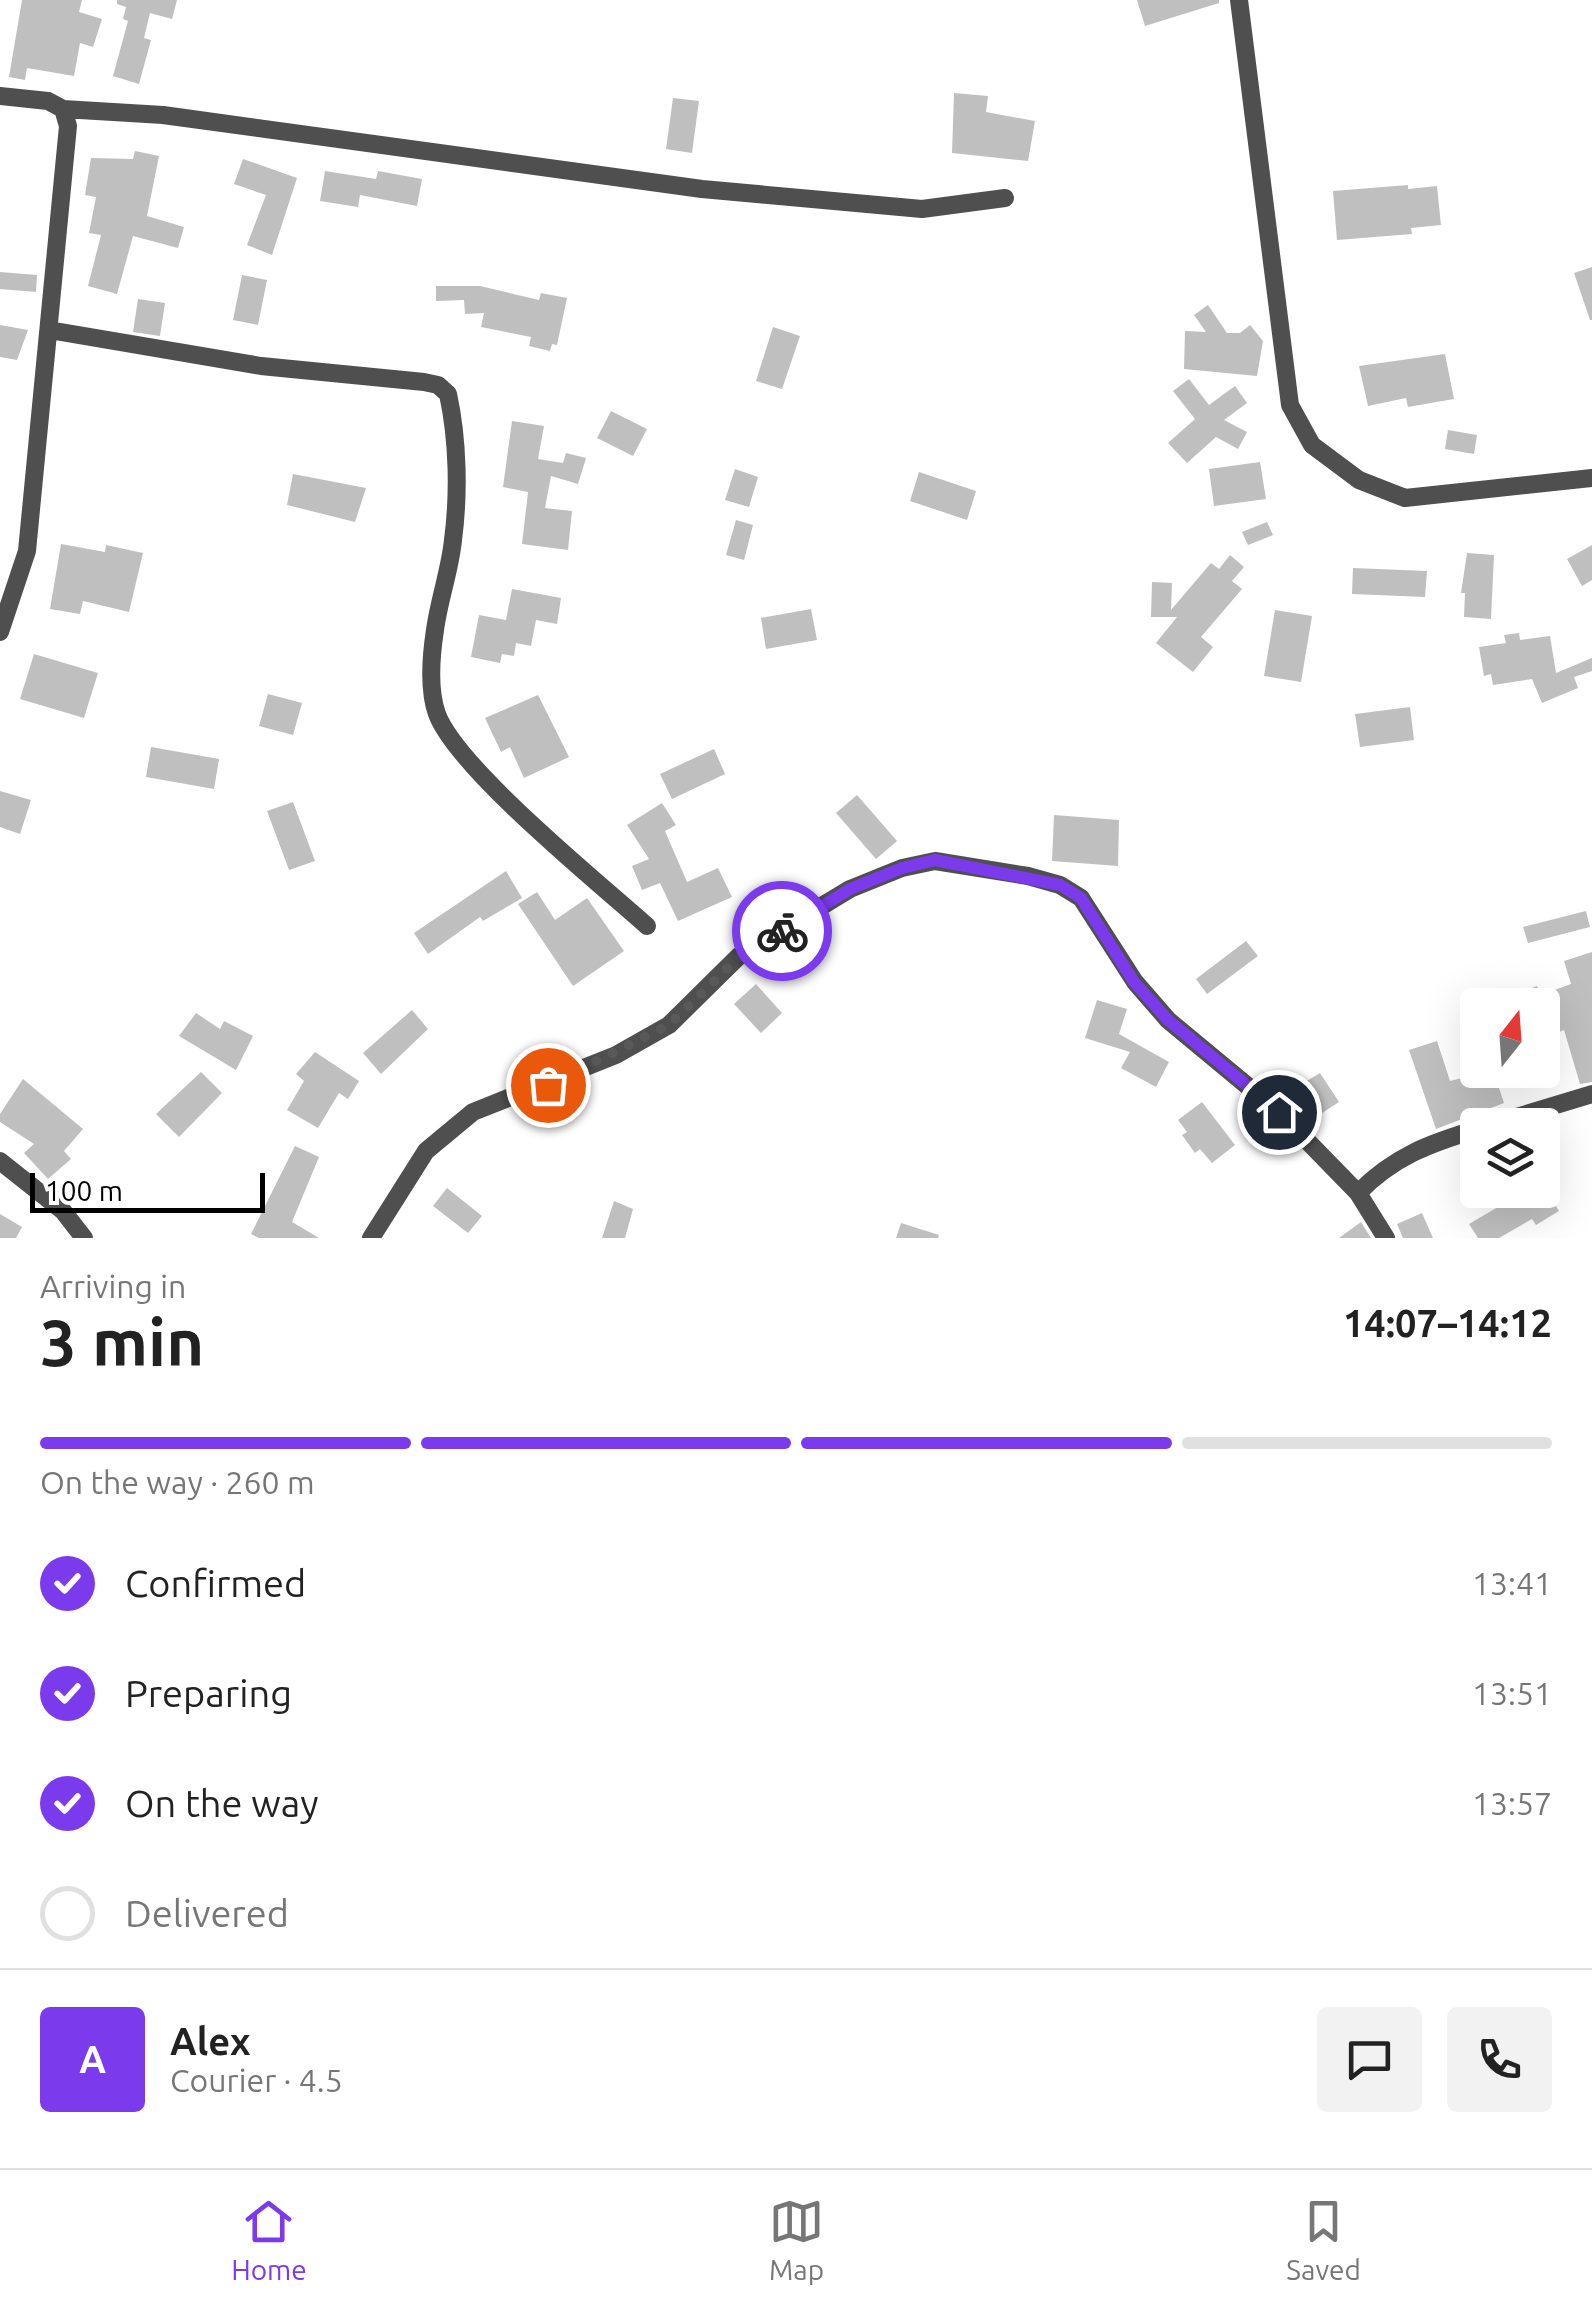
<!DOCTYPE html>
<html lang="en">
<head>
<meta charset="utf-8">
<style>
	:root { --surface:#fff; --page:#f2f2f2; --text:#222; --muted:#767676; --line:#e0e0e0; --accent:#7c3aed }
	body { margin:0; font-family:Ubuntu,sans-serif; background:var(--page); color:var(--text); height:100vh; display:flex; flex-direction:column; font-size:38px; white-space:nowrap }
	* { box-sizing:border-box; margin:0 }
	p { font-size:32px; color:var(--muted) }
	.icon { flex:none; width:55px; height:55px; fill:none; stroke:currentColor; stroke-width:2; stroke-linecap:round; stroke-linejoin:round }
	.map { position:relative; height:1238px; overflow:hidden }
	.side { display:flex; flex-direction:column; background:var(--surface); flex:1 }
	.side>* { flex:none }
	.needle { width:65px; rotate:17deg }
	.fabs { position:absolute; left:1460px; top:988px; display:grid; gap:20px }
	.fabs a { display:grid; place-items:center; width:100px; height:100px; border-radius:10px; background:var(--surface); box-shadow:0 10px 40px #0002; font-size:50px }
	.scale { position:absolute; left:30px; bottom:25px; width:235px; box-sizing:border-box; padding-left:10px; border:5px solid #000; border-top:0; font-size:28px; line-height:35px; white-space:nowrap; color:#000; -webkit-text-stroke:8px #fff; paint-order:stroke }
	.pin { position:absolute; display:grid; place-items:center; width:85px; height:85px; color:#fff; margin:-42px; border:5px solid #fff; border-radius:50%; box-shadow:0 2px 10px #0007 }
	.courier { position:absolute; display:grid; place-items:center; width:100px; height:100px; margin:-50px; border:8px solid #7c3aed; border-radius:50%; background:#fff; color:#222; box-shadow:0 2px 12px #0007 }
	.headline em { font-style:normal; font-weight:700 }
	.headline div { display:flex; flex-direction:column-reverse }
	.headline { display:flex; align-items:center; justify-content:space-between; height:170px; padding:0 40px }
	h1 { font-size:65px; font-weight:700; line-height:75px }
	.bar { display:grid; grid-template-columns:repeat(4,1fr); gap:15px 10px; align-content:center; height:120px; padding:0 40px }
	.bar i { height:12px; border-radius:8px; background:var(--line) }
	.bar .current { background:var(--accent) }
	.bar p { grid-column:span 4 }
	.line { display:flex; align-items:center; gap:25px; padding:0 40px; border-top:2px solid var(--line) }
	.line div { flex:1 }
	.round { display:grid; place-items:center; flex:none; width:105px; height:105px; border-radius:10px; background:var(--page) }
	ol { padding:0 40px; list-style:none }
	li { display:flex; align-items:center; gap:30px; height:110px }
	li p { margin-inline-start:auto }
	li .icon { padding:10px; border-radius:50%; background:var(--accent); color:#fff; stroke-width:4 }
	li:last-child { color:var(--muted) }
	li i { width:55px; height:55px; border:5px solid var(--line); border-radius:50% }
	.menu { display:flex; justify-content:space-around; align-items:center; height:140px; border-top:2px solid var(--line); background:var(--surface); font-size:28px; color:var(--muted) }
	.menu a { display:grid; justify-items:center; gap:5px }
	.menu .current { color:var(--accent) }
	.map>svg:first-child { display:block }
	.building { fill:#bfbfbf }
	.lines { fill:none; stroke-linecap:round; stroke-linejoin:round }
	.street { stroke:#4f4f4f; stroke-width:18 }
	.done { stroke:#595959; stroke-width:10; stroke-dasharray:0 18 }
	.route { stroke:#7c3aed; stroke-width:12 }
</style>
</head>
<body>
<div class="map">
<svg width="1592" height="1238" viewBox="0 0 1592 1238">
	<rect width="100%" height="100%" fill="#fff"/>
	<!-- building -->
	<path class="building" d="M22 0H82L79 12 102 19 93 47 80 43 74 76 27 68 25 80 9 77Z
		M117 0H177L172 19 150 13 144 38 151 40 139 84 113 76 128 21 123 19 126 7 117 4Z
		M1137 0H1219V3L1145 26Z
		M954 93 988 96 986 112 1035 121 1028 161 952 153Z
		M673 98 699 101 692 153 666 149Z
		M135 151 159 156 147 216 184 227 178 248 133 236 117 294 88 286 101 235 89 233 96 197 85 195 91 158 133 159Z
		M243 159 297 178 272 255 247 245 266 195 234 184Z
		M325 171 376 179 378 171 422 179 417 206 360 195 358 207 320 201Z
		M1408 185V189L1437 186 1441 225 1411 228 1412 234 1337 240 1333 191Z
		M1592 267V320H1590L1574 273Z
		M0 272 37 275 36 292 0 289Z
		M242 275 267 280 258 325 233 320Z
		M436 286H480L539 300 541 293 567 298 557 345 552 344 550 351 529 346 531 337 481 327 484 313 465 314 464 300 436 301Z
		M138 299 165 303 160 336 133 332Z
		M1208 305 1227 333H1240L1250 325 1263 341 1257 376 1184 369 1185 331 1206 332 1194 315Z
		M0 325 28 330 17 360 0 357Z
		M773 327 800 336 782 389 756 381Z
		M1445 354 1454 399 1408 407 1406 398 1368 406 1359 366Z
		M1189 379 1209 405 1235 386 1247 403 1224 420 1247 432 1238 449 1216 437 1187 463 1168 443 1195 419 1173 391Z
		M611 411 647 429 633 456 597 438Z
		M512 421 544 426 538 459 563 463 566 453 586 458 578 484 551 476 545 508 572 511 568 550 522 544 528 492 503 487Z
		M1448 430 1477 435 1474 454 1445 449Z
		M1260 462 1266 499 1214 506 1209 469Z
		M735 469 758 477 749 507 725 500Z
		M919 472 976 491 967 520 910 501Z
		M293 474 366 488 355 522 287 505Z
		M736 520 753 525 744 560 726 555Z
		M1267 522 1273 535 1248 545 1242 532Z
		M61 544 105 552 106 545 143 553 129 612 83 601 80 614 50 609Z
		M1592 545V580L1582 586 1567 559Z
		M1467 553 1494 555 1491 619 1464 617 1465 593H1461Z
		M1230 555 1244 567 1232 581 1242 589 1201 637 1213 647 1193 672 1156 643 1177 617H1151L1152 582 1172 583 1171 610 1211 563 1219 569Z
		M1353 568 1427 571 1425 597 1352 594Z
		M512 589 561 598 557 624 536 620 531 646 516 643 514 656 502 654 500 663 471 657 479 615 506 620Z
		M811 609 817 640 766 649 761 618Z
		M1275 610 1312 616 1301 682 1264 676Z
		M1519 633 1520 640 1550 636 1556 673 1592 658V671L1574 677 1578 688 1542 703 1532 679 1493 685 1491 674 1484 676 1479 647 1506 643 1504 635Z
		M34 654 98 673 84 718 20 699Z
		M268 694 302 703 293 735 259 726Z
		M538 695 569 757 524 778 510 747 501 752 485 718Z
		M1410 707 1414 740 1360 747 1355 714Z
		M151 747 219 759 214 789 146 777Z
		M714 749 725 774 672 799 660 774Z
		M0 791 31 800 20 834 0 827Z
		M857 795 897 841 876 859 836 813Z
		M293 802 315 861 289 870 267 811Z
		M662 803 676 825 665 831 687 882 718 868 732 897 678 921 660 883 642 890 632 866 649 859 627 825Z
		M1054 815 1119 820 1118 866 1052 861Z
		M506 871 522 898 483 921 480 917 428 954 414 933Z
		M537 892 555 920 587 898 624 951 573 986 518 904Z
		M1586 911 1590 927 1528 943 1523 927Z
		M1246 941 1258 956 1207 994 1196 979Z
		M1592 952V1082L1580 1084 1564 1030 1542 1039V1005H1518V993L1537 986 1541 995 1571 984 1564 961Z
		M756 984 782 1013 761 1033 734 1004Z
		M1097 1000 1127 1009 1119 1034 1169 1062 1156 1087 1121 1068 1130 1052 1085 1038Z
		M412 1010 428 1029 381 1074 363 1053Z
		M196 1013 220 1029 224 1021 253 1036 236 1070 179 1036Z
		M1437 1041 1450 1081 1493 1070 1504 1103 1436 1129 1409 1050Z
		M315 1052 359 1081 348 1099 339 1093 318 1128 287 1110 304 1081 296 1074Z
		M201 1072 222 1093 179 1137 156 1114Z
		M1320 1073 1339 1102 1307 1123 1285 1094Z
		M23 1079 83 1129 64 1151 71 1159 48 1179 24 1153 34 1144 0 1122V1114Z
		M1202 1102 1235 1145 1212 1163 1200 1149 1195 1153 1182 1135 1187 1132 1178 1120Z
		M295 1146 319 1157 292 1222 319 1238H259L251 1234Z
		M447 1188 482 1216 468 1233 433 1206Z
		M1510 1190H1546L1559 1211 1536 1225 1532 1219 1499 1238H1478L1469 1224 1515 1197Z
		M614 1201 633 1209 625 1238H602Z
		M1422 1213 1433 1238H1403L1397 1224Z
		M0 1214 22 1227 16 1238H0Z
		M1361 1222 1371 1238H1339Z
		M901 1223 939 1235 938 1238H896Z"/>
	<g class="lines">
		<!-- street -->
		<path class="street" d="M1239 0 1290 405 1312 445 1359 480 1405 498 1592 478
			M0 96 48 101 63 109 68 126 27 551 0 632
			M63 109 163 115 702 189 922 209 1005 198
			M49 330 261 366 424 382 438 385 448 394C458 440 459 494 453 540 450 570 439 600 435 630 431 656 428 689 437 714 457 768 599 883 647 926
			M1490 1125 1592 1094
			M0 1161 63 1211 84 1238
			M1358 1193C1393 1157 1430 1143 1478 1129
			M371 1238 426 1151 473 1112 616 1055 669 1025 739 956 850 889 902 868 935 861 1028 876 1060 885 1081 898 1135 982 1168 1020 1279 1112 1358 1193 1386 1238"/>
	</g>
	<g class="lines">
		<!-- done -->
		<path class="done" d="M548 1085 669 1025 740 956 782 931"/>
		<!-- route -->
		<path class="route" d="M782 931 850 889 902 868 935 860 1060 885 1081 898 1134 982 1168 1020 1279 1112"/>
	</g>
</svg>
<div class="fabs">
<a><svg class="needle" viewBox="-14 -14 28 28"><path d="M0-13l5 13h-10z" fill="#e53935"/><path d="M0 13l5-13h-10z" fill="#767676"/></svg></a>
<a><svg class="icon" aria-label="layers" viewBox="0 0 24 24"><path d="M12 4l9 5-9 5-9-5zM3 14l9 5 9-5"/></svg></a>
</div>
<div class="scale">100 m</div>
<div class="pin" style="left:548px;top:1085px;background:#ea580c"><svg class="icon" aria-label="bag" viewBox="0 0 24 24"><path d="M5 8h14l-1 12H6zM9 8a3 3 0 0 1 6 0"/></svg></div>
<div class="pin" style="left:1279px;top:1112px;background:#1f2937"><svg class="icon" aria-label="home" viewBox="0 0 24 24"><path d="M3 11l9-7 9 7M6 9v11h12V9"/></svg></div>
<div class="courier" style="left:782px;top:931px"><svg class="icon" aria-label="bike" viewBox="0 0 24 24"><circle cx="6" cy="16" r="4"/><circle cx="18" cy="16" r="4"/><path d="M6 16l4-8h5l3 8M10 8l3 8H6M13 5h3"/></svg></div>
</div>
<section class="side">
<div class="headline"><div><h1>3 min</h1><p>Arriving in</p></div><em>14:07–14:12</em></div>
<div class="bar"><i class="current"></i><i class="current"></i><i class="current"></i><i></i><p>On the way · 260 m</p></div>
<ol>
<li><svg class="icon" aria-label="check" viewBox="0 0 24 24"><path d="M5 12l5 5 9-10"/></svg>Confirmed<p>13:41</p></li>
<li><svg class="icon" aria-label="check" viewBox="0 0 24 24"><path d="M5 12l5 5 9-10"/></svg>Preparing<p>13:51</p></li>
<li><svg class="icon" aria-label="check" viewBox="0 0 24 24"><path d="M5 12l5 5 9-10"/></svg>On the way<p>13:57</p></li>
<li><i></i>Delivered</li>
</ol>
<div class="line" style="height:180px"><b class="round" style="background:var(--accent);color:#fff">A</b><div><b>Alex</b><p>Courier · 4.5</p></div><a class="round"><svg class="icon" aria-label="chat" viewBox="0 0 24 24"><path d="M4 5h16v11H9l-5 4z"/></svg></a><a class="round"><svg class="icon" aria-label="phone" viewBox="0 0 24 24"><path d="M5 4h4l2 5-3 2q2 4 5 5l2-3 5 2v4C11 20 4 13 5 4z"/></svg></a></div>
</section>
<nav class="menu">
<a class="current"><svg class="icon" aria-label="home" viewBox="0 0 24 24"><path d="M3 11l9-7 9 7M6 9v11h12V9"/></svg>Home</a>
<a><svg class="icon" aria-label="map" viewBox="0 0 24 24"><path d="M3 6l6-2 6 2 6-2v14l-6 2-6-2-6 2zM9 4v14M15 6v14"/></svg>Map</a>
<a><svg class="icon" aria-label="saved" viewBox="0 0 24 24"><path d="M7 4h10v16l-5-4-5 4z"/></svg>Saved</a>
</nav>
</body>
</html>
